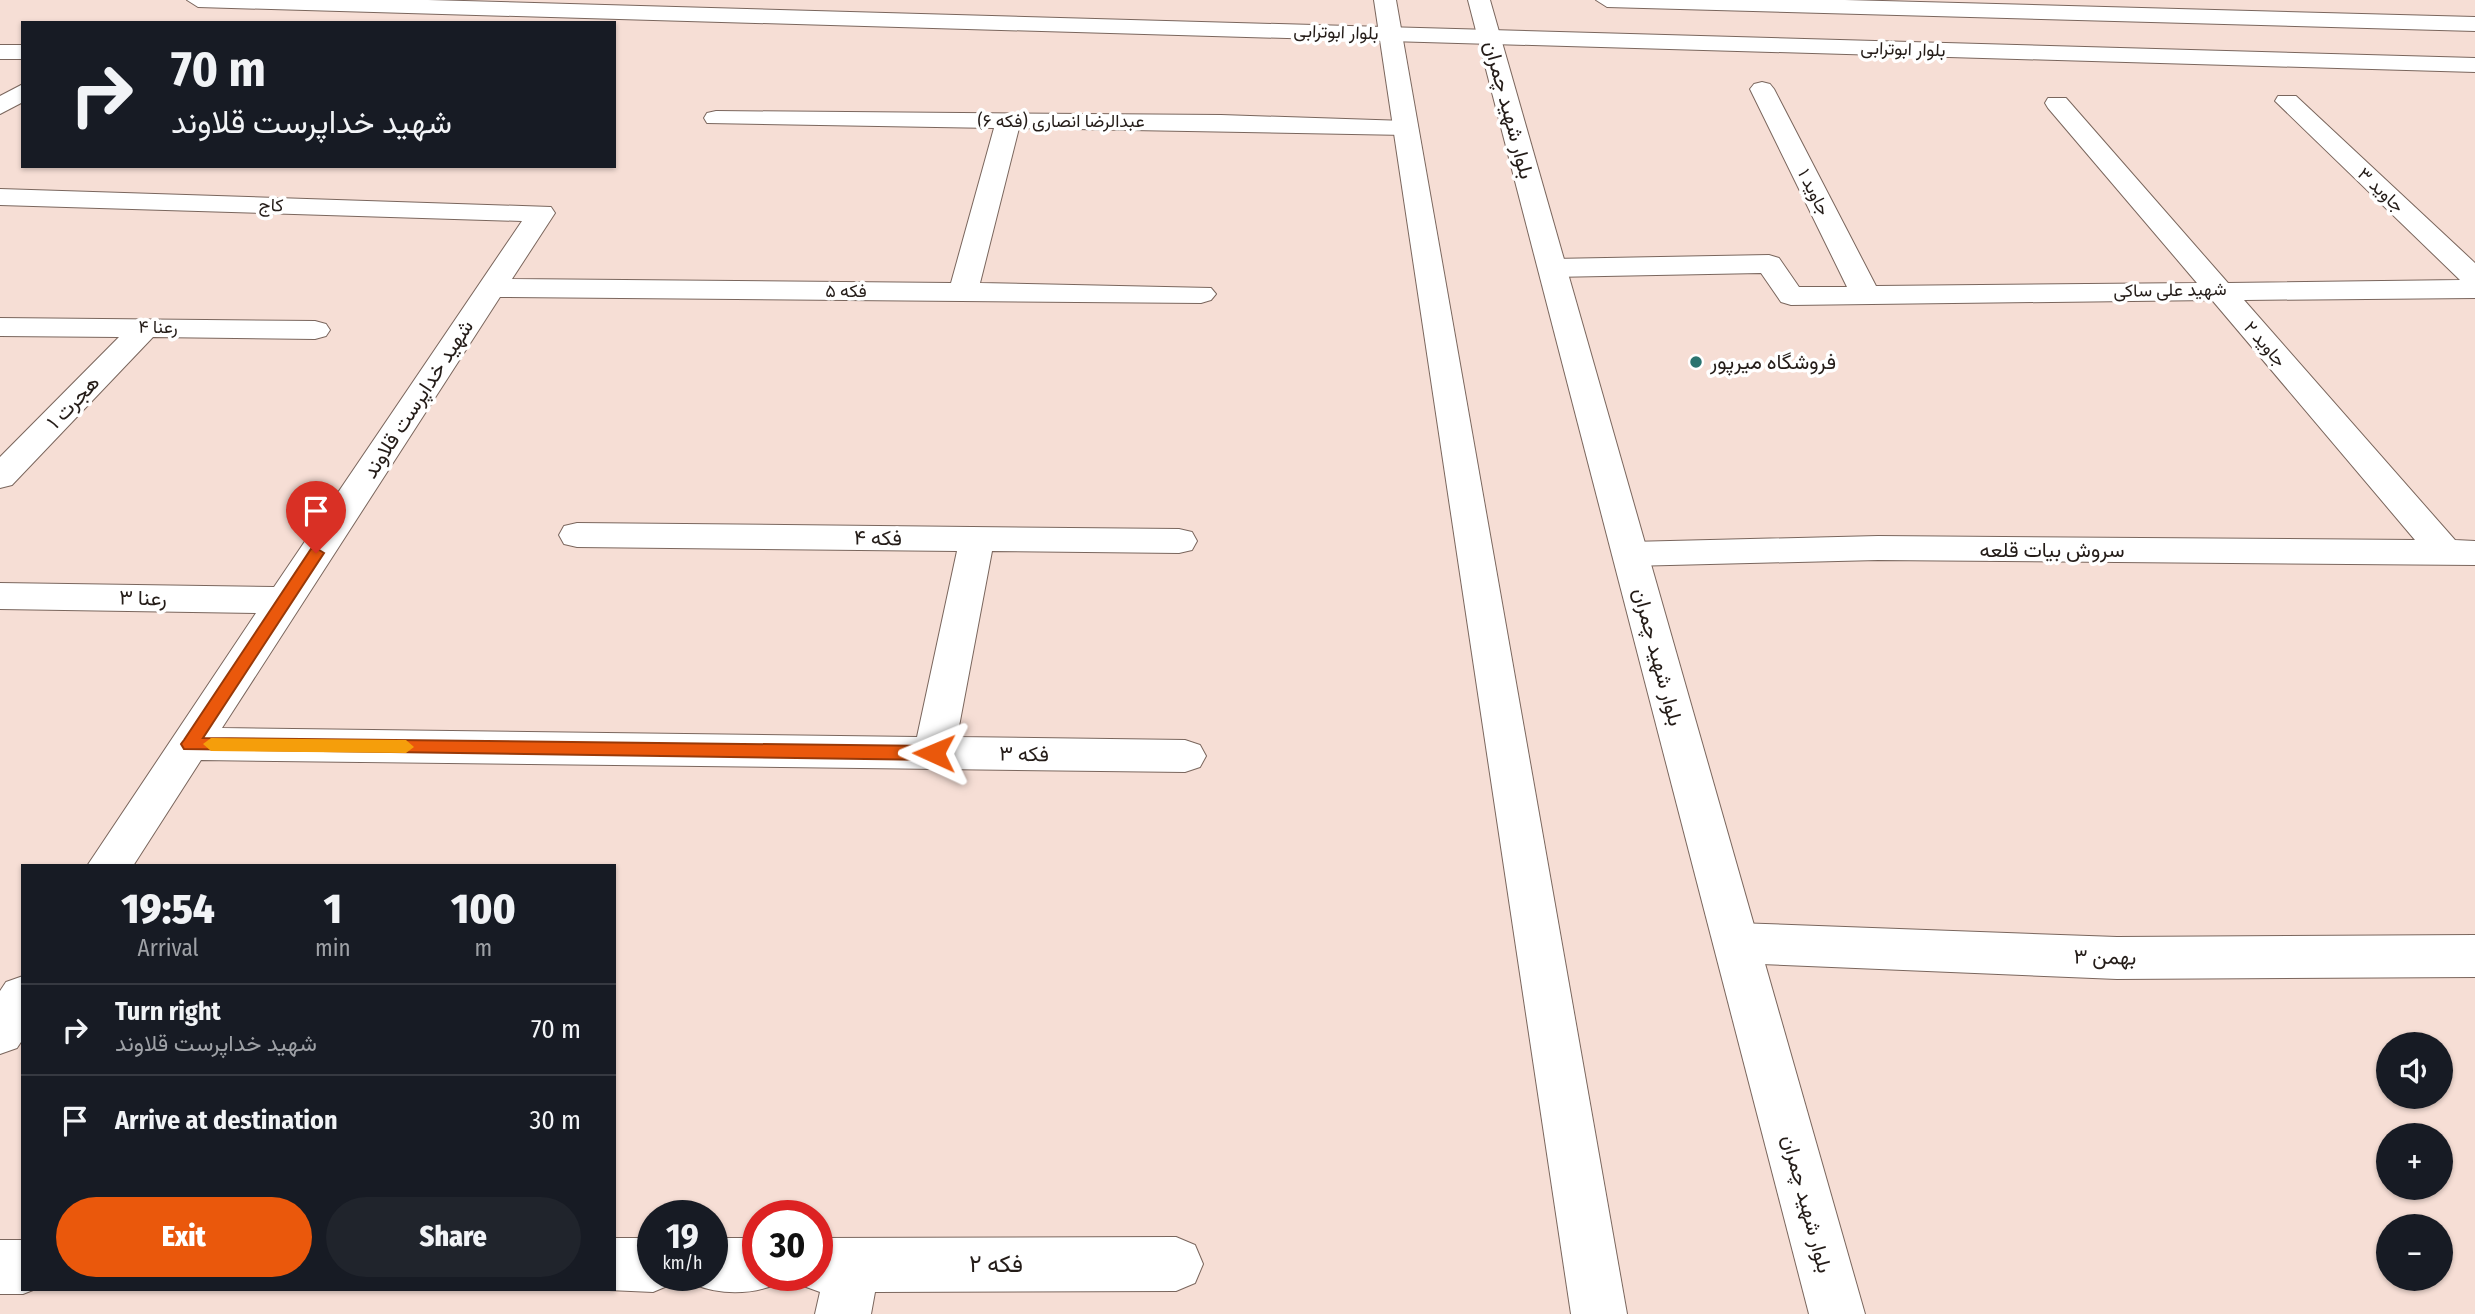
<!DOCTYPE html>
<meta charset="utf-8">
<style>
:root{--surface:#171b24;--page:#20242c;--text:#f1f3f6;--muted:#9ea1a6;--line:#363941;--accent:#ea580c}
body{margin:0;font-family:"Fira Sans Condensed",Vazirmatn,sans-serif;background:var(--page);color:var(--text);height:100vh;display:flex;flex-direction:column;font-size:26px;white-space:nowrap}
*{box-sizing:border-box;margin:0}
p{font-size:23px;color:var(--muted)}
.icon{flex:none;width:38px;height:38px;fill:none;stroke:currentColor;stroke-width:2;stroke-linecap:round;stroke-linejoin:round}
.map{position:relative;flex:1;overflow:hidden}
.panel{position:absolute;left:21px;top:864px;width:595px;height:427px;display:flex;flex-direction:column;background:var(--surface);border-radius:0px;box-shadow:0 2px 5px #0004}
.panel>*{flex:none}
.hud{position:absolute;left:21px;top:21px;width:595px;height:147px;border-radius:0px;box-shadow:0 2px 5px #0004;background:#171b24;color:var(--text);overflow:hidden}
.buttons{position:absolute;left:2376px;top:1032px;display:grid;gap:14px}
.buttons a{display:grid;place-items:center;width:77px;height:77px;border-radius:50%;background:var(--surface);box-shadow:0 2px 5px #0004;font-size:35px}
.speed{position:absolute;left:637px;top:1200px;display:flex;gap:14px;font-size:35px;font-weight:700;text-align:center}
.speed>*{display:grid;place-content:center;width:91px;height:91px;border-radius:50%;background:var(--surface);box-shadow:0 2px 5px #0004;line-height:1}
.speed small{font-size:18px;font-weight:400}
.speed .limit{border:10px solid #d22;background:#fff;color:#111}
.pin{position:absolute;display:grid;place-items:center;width:60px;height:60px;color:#fff;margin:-72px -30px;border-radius:50% 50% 50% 0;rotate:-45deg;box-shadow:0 0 7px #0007}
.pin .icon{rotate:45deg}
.me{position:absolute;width:77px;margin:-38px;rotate:271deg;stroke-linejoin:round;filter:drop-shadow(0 0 5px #0008)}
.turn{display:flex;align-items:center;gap:24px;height:147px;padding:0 35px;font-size:32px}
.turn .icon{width:91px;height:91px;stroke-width:2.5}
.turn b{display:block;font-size:49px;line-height:60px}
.eta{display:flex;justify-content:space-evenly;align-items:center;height:119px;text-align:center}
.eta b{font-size:42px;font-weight:800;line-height:49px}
.cta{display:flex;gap:14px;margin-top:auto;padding:14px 35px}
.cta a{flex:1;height:80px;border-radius:42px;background:var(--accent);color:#fff;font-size:28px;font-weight:800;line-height:80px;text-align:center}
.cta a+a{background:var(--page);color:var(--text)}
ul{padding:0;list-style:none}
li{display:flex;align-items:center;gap:21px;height:91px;padding:0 35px;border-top:2px solid var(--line)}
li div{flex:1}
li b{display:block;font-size:26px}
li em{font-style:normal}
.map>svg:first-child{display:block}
</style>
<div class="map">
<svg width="2475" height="1314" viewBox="0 0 2475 1314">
<rect width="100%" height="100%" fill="#f6ded5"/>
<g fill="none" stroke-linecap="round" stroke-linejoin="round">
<g stroke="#7a665d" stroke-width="2">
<g id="minor">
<path d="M187,0H428L2475,58V72L198,7Z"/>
<path d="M1596,0H1845L2475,17V31L1607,7Z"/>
<rect x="0" y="45" width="23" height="14"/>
<path d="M1762,82L1770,84L1774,89L1876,286L2197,283L2048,108L2045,103L2048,98H2066L2228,283L2460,280L2275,101L2278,96H2296L2475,263V298L2244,300L2455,540L2475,541V565L1878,560L1630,566L1617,563L1612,554L1617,545L1630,542L1878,536L2415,540L2212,300L1791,305L1781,302L1761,273L1552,277L1542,274L1538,268L1542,262L1552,259L1769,255L1779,258L1799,287H1847L1750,89L1754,84Z"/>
<path d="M23,84V102L0,114V96Z"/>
<path d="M716,111L1221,115L1406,121L1415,123L1418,128L1415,133L1406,135L1019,128L980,283L1211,288L1216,294L1211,300L1201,303L500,297L222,728L917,737L957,551L577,547L564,544L559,535L564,526L577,523L1179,529L1192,532L1197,541L1192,550L1179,553L992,551L957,737L1185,740L1200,745L1206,756L1200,767L1185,772L201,760L133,866H87L256,613L0,609V583L274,587L522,221L0,205V189L551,207L555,213L512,279L951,283L994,128L707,123L704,118L707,113Z"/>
<path d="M0,318L315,321L326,324L330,330L326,336L315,339L153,337L12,485L0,488V457L119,337L0,336Z"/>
<path d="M1736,923L2117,937L2475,935V977L2117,979L1736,963L1720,957L1713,943L1720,929Z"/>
<path d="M23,976V1039L17,1048L0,1054V991L6,982Z"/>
<path d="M1176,1237L1195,1245L1203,1264L1195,1283L1176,1291L875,1292L871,1314H815L820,1292L798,1284L794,1276H817V1238Z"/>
<path d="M614,1238H653V1276H676L672,1284L653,1292L609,1290H614Z"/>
<path d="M712,1238H758V1276H781L777,1284C750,1295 720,1295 693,1284L689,1276H712Z"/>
<path d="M0,1240H23V1290H33L23,1294H0Z"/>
</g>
</g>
<g stroke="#7a665d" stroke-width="2">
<g id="major">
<path d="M1374,0H1396L1627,1314H1571Z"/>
<path d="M1468,0H1490L1865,1314H1809Z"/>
</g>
</g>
<use href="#minor" fill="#fff" fill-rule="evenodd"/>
<use href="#major" fill="#fff" fill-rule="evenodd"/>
</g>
<path fill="#ea580c" stroke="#983908" stroke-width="2" d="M316,548L324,553L203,738L934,746L942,753L934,760L184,749L181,744L184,740L311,549Z"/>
<path fill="#f59e0b" d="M211,738L406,740L414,747L406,753L211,751L203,744Z"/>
<circle fill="#2a736f" stroke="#fff" stroke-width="2.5" cx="1696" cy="362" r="7"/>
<g text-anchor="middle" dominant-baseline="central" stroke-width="7" stroke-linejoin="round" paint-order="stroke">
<g font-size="18" fill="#241c18" stroke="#fff">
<text transform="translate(1336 32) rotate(2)">بلوار ابوترابی</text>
<text transform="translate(1903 49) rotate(2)">بلوار ابوترابی</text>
<text x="1061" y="121">عبدالرضا انصاری (فکه ۶)</text>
<text transform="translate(2381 190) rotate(43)">جاوید ۳</text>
<text transform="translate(1814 192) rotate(63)">جاوید ۱</text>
<text transform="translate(271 205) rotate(2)">کاج</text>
<text transform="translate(2170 290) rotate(-1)">شهید علی ساکی</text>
<text x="846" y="291">فکه ۵</text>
<text transform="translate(158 327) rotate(1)">رعنا ۴</text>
<text transform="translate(2265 344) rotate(49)">جاوید ۲</text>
</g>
<g font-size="21" fill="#241c18" stroke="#fff">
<text transform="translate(1509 110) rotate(75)">بلوار شهید چمران</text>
<text transform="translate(418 399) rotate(-57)">شهید خداپرست قلاوند</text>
<text transform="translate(73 402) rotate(-46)">هجرت ۱</text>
<text transform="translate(878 538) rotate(1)">فکه ۴</text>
<text x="2052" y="550">سروش بیات قلعه</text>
<text transform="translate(143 598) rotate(1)">رعنا ۳</text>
<text transform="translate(1658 657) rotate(75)">بلوار شهید چمران</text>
<text transform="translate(1024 754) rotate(1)">فکه ۳</text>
<text transform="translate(2105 957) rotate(1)">بهمن ۳</text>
<text transform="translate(1807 1204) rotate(75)">بلوار شهید چمران</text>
</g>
<g font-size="21" fill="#241c18" stroke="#fff" text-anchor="start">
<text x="1710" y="362">فروشگاه میرپور</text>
</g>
<g font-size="24" fill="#241c18" stroke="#fff">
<text x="996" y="1264">فکه ۲</text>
</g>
</g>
</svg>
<div class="buttons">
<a><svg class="icon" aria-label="sound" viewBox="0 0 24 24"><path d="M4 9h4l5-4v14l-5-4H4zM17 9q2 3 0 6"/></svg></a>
<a>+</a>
<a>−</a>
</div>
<div class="speed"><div>19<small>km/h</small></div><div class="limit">30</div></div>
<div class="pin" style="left:316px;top:553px;background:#d93025"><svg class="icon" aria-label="arrive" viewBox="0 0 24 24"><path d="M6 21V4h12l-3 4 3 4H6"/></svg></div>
<svg class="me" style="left:934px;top:753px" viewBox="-20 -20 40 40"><path d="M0-17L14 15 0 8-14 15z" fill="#ea580c" stroke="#fff" stroke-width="4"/></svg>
<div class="hud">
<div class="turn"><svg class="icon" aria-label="right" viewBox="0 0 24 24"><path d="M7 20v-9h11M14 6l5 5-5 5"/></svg><div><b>70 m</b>شهید خداپرست قلاوند</div></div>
</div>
<section class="panel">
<div class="eta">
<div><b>19:54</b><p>Arrival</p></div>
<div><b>1</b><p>min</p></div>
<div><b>100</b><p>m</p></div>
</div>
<ul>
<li><svg class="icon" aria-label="right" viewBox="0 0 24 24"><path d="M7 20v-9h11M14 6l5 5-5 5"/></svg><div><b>Turn right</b><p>شهید خداپرست قلاوند</p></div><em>70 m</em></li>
<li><svg class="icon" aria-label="arrive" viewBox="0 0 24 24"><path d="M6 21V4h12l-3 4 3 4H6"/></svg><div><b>Arrive at destination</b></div><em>30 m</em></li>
</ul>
<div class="cta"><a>Exit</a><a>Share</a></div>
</section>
</div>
